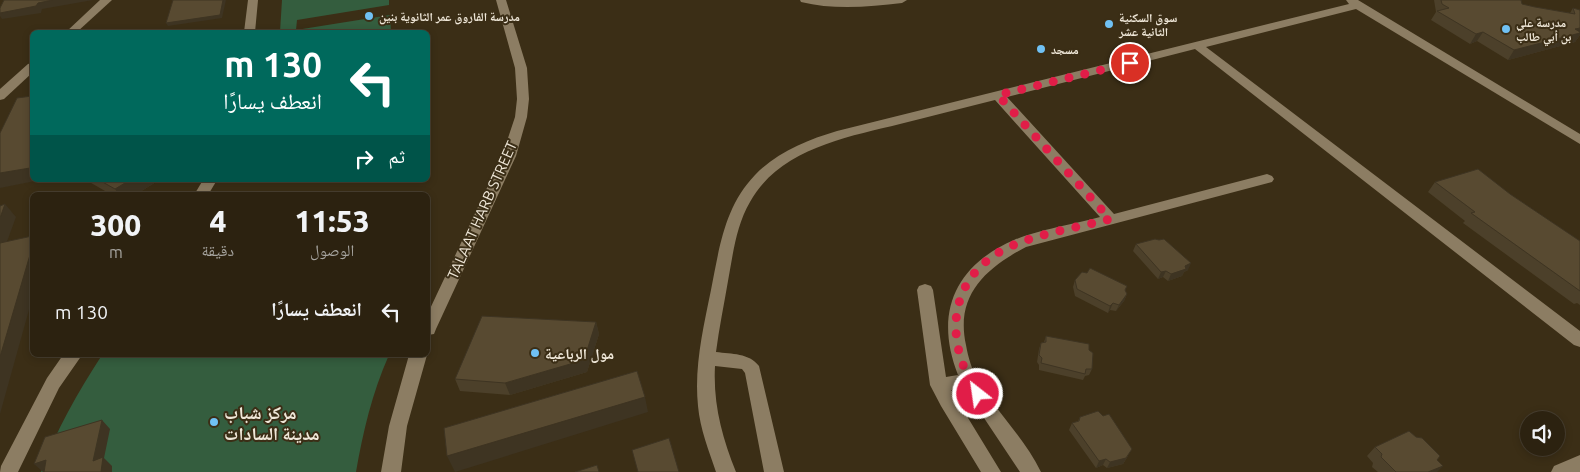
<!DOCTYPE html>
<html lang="ar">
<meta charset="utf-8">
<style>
:root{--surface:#2c2210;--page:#342a19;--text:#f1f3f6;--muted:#a6a49f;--line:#483f30}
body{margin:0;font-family:Ubuntu,"Noto Naskh Arabic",sans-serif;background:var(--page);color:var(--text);direction:rtl;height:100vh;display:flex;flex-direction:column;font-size:19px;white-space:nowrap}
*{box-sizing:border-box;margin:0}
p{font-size:16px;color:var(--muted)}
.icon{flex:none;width:28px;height:28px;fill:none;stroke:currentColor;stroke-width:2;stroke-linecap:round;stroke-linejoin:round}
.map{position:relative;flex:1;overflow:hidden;direction:ltr}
.drawer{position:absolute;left:30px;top:192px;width:400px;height:165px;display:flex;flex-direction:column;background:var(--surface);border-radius:8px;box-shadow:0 2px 8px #0003,0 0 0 1px var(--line);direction:rtl}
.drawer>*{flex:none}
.top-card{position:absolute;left:30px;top:30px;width:400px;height:152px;border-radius:8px;box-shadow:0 2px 8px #0003,0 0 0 1px var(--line);direction:rtl;background:#00695c;color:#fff;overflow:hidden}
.buttons{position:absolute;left:1520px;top:411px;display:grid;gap:10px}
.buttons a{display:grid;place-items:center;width:45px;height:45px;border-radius:50%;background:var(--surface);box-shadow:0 2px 8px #0003,0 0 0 1px var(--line);font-size:25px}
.pin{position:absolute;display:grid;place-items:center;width:42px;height:42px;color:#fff;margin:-21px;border:2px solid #fff;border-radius:50%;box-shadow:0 1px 5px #0007}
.me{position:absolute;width:55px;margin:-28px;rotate:330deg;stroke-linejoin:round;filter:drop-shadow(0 0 4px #0008)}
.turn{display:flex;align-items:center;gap:18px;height:105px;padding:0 25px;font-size:22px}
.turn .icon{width:65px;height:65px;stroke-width:2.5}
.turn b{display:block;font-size:35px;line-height:42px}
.then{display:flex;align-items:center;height:48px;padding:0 25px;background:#0003;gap:10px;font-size:19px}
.eta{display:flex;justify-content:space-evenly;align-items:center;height:85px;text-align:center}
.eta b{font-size:30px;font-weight:800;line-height:35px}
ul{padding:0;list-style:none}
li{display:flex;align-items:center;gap:15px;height:70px;padding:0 25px}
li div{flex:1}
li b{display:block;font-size:19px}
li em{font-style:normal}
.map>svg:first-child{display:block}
</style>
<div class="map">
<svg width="1580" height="472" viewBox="0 0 1580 472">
<rect width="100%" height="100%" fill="#3b2e16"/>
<g fill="#345d3e">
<path d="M282,0H389V5L297,20L296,30L390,15L391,32H280Z"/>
<path d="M102,355H389C372,393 363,432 356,472H41C56,430 78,392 102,355Z"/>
</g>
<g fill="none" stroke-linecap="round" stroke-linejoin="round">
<g fill="#8c7d63" fill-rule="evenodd">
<path d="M248,0H258L255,32H244Z"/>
<path d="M800,0H907L902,3C869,7 833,10 801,2Z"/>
<path d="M1346,0H1358L1580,134V144L1356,9L1206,47L1580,331V347L1574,345L1195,49L1007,97L1114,214L1267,174L1272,176L1274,179L1272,182L1026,247C986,268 955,295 966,345C968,357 972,370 978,381C997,412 1025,439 1041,472H1020L964,388L951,390L1001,472H981L941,406L930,385L917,290L919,286L925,284L931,286L933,290L946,377L958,375C934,314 954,266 1014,240C1037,230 1075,224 1100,217L995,100C963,108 932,116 900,124C847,137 779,149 750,202C736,226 733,254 728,281C724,305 719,328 716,352C732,354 749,353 759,366L784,472H764L745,373L742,369L715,366C713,404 722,437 736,472H716C709,451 700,429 698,406C694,367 703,329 711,290C719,250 724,207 755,175C777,152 807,140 837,131L1349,4Z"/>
<path d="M203,180H217L208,195H194Z"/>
<path d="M63,355H82L59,388L18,472H0L1,466L47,378Z"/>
<path d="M1580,455V472H1551L1554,466Z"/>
</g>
<g fill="#8c7d63" fill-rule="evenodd">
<path d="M100,0H112L77,32H66Z"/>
<path d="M496,0H506L527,68L529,99L527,117L516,156L436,329L434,334L428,335V313L502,156L515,117L517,99L515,68Z"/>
<path d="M32,63V73L4,99L0,100V89L28,64Z"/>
<path d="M409,355H427L407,426L401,472H381L389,426Z"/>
</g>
</g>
<g fill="#4c402a">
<path d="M1434,0H1521L1522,4L1535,7L1570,13L1573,8L1580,10V35L1575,42L1508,60L1477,41L1470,44L1431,20L1436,12Z"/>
<path d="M86,180H159L135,195H112Z"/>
<path d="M1435,182L1510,194L1580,241V305L1577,303L1574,304L1463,223L1465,221L1428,192Z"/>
<path d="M1136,244L1188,270L1184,272L1182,276L1168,281L1163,277L1158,279L1133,251Z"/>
<path d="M1075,280L1127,286L1125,291L1127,294L1124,301L1116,311L1110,310L1108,313L1075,296L1073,287Z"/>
<path d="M596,322L599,334L587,372L510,395L460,391L455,379Z"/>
<path d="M1046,336L1089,350L1092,369L1089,375L1085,376L1083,380L1039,370V365L1037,362L1039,349L1041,343L1044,342Z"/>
<path d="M1080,417L1128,456L1123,464L1107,468L1103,465L1096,468L1069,430L1072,423L1078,421Z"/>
<path d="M1375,447L1437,460V472H1378L1372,467L1373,463L1367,456Z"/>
</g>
<g fill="#3e3422">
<path d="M53,0H93L42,9L41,13L2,19L0,16V13L38,3Z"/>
<path d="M223,0H226L222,18L168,26L166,23Z"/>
<path d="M1580,28V35L1575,42L1508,60L1514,50Z"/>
<path d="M1483,32L1477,41L1470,44L1476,34Z"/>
<path d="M32,161V180H40L0,188V173Z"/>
<path d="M130,180H159L135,195H119L115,189Z"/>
<path d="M5,204L16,217L1,258L0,257V218Z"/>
<path d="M32,248V299L0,414V357Z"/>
<path d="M1191,263L1188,270L1184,272L1182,276L1168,281L1171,274Z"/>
<path d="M1166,271L1163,277L1158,279L1161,272Z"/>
<path d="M1127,294L1124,301L1116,311L1119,305Z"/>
<path d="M1113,303L1110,310L1108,313L1110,306Z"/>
<path d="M596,322L599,334L587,372L510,395L505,383Z"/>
<path d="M645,397L648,412L455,472L447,456Z"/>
<path d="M102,420L110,429L104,458L112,466V472H101L93,461Z"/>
<path d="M1132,449L1123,464L1107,468L1110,462Z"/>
<path d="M1106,459L1103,465L1096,468L1099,461Z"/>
<path d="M46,460V472H43L34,464Z"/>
<path d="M1443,466L1437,472H1428Z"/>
</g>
<g fill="#584a31" stroke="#3e3422">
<path d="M4,0H53L38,3L36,6L0,13V8Z"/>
<path d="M173,0H223L220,15L166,23Z"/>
<path d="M1441,0H1521L1522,4L1535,7L1575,14L1573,8L1580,10V28L1575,29L1580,32V33L1514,50L1483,32L1476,34L1437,11L1449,8L1442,4Z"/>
<path d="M32,96V161L30,168L0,173V133L17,98Z"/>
<path d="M1478,169L1510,194L1580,241V291L1471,213L1475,212L1435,182Z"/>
<path d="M99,180H130L115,189Z"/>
<path d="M5,204L0,218V206Z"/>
<path d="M32,236V248L0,357V243Z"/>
<path d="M1155,239L1159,240L1164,239L1191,263L1185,266L1186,269L1171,274L1166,271L1161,272L1136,244Z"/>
<path d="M1090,268L1127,286L1125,290L1127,294L1119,305L1113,303L1110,306L1077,289L1075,280L1082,272L1087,273Z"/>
<path d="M482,316L596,322L584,360L505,383L455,379Z"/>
<path d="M1046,336L1089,344V350L1093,353L1092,369H1086L1085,374L1041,363L1042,358L1039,355L1041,343L1046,342Z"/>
<path d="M637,371L645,397L447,456L444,428Z"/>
<path d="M1098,411L1103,416L1109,414L1132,449L1126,458L1110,462L1106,459L1099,461L1072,423L1079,421L1080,417Z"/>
<path d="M102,420L93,461L103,457L101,472H44L46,460L34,464L45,437Z"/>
<path d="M1409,431L1416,437L1422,438L1440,456L1437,460L1443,466L1428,472H1396L1381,457L1382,454L1375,447Z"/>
<path d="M669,438L679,472H638L632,450Z"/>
<path d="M597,465L599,472H575Z"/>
</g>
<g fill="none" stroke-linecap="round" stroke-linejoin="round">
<path stroke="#e11d48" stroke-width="9" stroke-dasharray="0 16.2" d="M978,394C944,343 946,278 1007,248C1039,233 1076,228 1110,219L998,95L1130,63"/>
</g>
<g fill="#70c1f4" stroke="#3b2e16" stroke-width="2">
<circle cx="369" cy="16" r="5"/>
<circle cx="1109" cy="24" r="5"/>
<circle cx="1506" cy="29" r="5"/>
<circle cx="1041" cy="49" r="5"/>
<circle cx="535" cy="353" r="5"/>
<circle cx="214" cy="422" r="5"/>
</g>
<g text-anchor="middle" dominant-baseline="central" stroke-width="4" stroke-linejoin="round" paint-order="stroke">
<g font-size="12" font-weight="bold" fill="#efe7d8" stroke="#3b2e16" text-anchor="start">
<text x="379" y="16">مدرسة الفاروق عمر الثانوية بنين</text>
<text x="1119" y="17">سوق السكنية<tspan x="1119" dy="14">الثانية عشر</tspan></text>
<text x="1516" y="22">مدرسة علي<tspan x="1516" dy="14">بن أبي طالب</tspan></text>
<text x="1051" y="49">مسجد</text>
</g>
<g font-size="15" fill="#efe7d8" stroke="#3b2e16">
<text transform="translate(482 210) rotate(-66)">TALAAT HARB STREET</text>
</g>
<g font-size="15" font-weight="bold" fill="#efe7d8" stroke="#3b2e16" text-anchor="start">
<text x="545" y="353">مول الرباعية</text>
</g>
<g font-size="18" font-weight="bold" fill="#efe7d8" stroke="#3b2e16" text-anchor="start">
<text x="224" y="412">مركز شباب<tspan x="224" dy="21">مدينة السادات</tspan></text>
</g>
</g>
</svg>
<div class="buttons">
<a><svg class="icon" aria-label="sound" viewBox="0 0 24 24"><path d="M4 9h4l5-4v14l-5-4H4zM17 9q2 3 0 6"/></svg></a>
</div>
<div class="pin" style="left:1130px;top:63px;background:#d93025"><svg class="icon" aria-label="arrive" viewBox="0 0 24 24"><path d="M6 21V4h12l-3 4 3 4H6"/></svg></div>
<svg class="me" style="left:978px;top:394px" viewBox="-20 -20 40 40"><circle r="17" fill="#e11d48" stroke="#fff" stroke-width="3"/><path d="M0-11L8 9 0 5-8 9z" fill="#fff"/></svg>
<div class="top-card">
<div class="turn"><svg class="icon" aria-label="left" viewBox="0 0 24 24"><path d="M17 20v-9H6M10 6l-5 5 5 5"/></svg><div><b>130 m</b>انعطف يسارًا</div></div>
<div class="then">ثم<svg class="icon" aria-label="right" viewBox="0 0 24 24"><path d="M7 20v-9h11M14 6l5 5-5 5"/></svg></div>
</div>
<section class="drawer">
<div class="eta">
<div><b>11:53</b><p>الوصول</p></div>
<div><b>4</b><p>دقيقة</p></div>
<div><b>300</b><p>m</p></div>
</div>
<ul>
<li><svg class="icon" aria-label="left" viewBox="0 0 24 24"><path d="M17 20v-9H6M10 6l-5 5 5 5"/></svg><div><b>انعطف يسارًا</b></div><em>130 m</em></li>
</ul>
</section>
</div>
